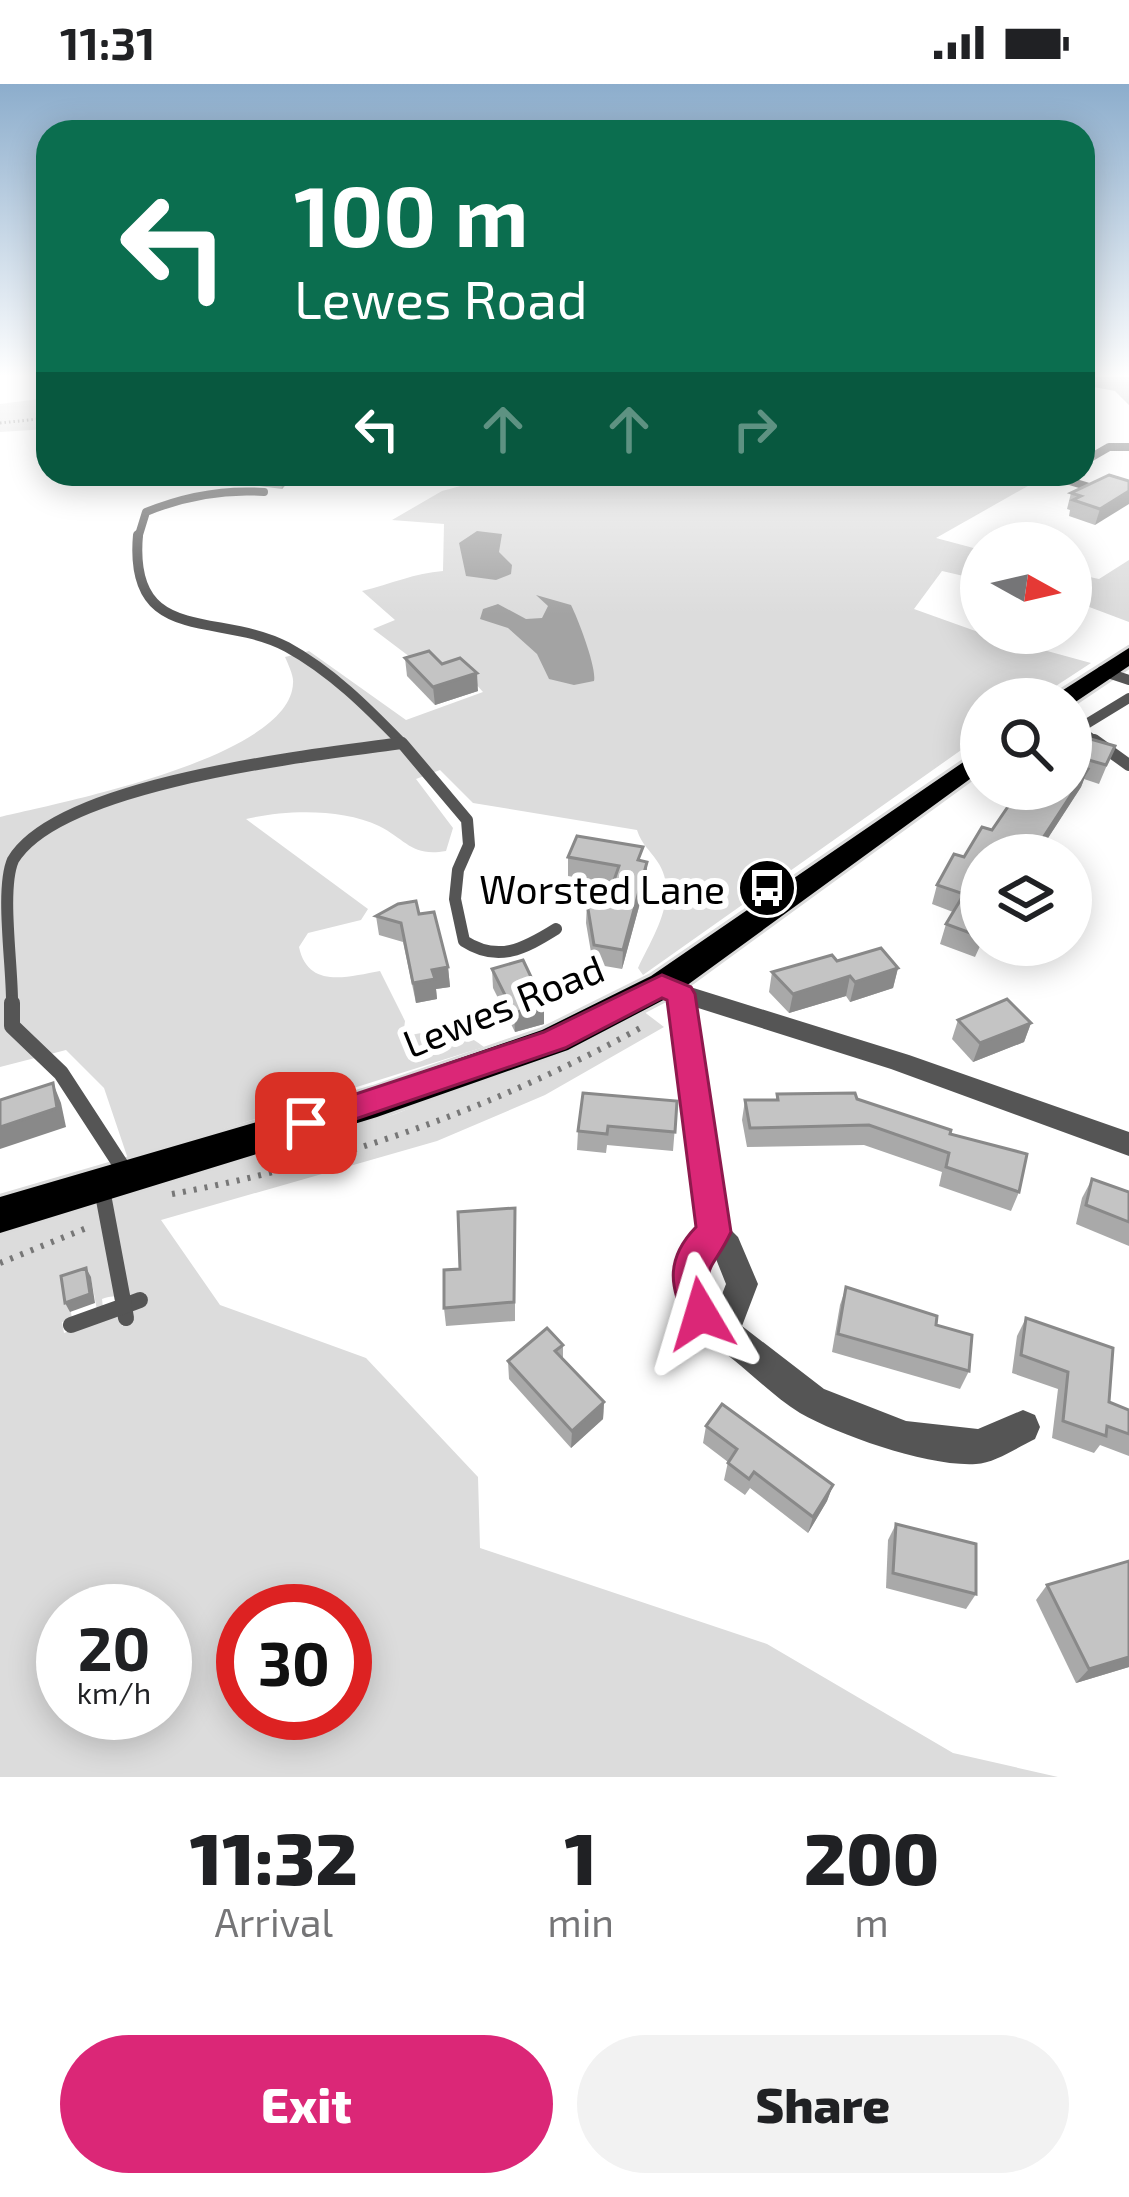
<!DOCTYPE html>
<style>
:root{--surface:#fff;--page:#f2f2f2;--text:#202124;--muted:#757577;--accent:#db2777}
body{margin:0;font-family:"Exo 2",sans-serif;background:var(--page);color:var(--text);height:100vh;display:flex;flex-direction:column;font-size:45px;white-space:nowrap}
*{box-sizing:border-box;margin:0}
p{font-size:39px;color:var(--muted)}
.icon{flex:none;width:66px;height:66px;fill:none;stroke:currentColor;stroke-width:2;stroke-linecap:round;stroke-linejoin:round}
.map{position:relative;height:1693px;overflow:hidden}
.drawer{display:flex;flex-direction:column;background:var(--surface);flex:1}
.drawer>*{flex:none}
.top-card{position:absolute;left:36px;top:36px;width:1059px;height:366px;border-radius:36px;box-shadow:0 6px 30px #0003;background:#0b6e4f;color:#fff;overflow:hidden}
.needle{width:78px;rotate:98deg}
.controls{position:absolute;left:960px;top:438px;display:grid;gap:24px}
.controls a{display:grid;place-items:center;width:132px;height:132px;border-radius:50%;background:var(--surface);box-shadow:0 6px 30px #0003;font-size:60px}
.speed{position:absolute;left:36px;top:1500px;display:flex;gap:24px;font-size:60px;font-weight:700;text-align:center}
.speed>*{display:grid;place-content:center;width:156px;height:156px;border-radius:50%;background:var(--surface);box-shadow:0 6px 30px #0003;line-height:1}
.speed small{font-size:30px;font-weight:400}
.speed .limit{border:18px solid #d22;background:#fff;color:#111}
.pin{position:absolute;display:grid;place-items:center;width:102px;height:102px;color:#fff;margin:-51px;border-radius:24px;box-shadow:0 6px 18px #0006}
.me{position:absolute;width:132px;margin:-66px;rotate:353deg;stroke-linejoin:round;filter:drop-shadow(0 0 9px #0008)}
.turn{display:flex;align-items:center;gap:42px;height:252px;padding:0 60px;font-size:54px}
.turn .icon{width:156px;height:156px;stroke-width:2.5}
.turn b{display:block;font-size:84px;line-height:102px}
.lanes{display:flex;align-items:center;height:114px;padding:0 60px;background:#0003;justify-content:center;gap:60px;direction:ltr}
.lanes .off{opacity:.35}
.eta{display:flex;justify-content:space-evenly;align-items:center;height:204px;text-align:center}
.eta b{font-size:72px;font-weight:800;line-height:84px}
.primary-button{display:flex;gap:24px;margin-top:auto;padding:24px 60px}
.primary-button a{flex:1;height:138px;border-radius:72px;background:var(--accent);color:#fff;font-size:48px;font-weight:800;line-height:138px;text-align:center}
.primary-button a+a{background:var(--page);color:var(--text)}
.status{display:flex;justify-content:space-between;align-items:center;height:84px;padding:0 60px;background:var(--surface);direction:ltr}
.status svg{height:33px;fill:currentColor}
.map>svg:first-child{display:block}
</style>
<div class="status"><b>11:31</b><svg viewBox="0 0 49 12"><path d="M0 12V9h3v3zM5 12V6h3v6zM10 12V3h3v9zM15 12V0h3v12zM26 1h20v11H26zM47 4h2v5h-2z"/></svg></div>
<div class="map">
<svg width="1129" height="1693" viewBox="0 0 1129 1693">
<rect width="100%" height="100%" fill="#fff"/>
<g fill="#dcdcdc" fill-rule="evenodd">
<path d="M48,314V345L0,348V320Z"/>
<path d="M459,390H1049L936,454L981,466V496L942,487L914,525L981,549L1091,579L1036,615H981V652L643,891L638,884C653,852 681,811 657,777C649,765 642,761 637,746L473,719L440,686L416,695L453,744L446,767C411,773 407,756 379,742C341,724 285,726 246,735L368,825L361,836L308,849L299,863C308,905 347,893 380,887L405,937L403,953C436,945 458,942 484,963L128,1075L104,1004L66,966L0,983V733C58,719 291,674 293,599C294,592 288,580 285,573L309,567L406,636L483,608L466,589L410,573L373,545L395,536L362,507C391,500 415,489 443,487L444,440L392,436L442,407L472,399Z"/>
<path d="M1129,476V538L1084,521L1071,525V489L1099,495Z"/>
<path d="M643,927L664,943L545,1011L437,1057L161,1136L220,1221L366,1274L478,1393L480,1464L767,1560L953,1669L1058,1693H0V1150L395,1030L561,967ZM91,1194L97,1226L103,1224L102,1215C117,1209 129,1215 145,1209L147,1219L131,1225L133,1237L122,1242L119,1229L64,1249L62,1238L72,1235L67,1201ZM63,1527H165V1629H63ZM243,1527H345V1629H243Z"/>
</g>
<g fill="#a3a3a3">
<path d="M477,447L502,450L499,468L512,481L511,490L496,496L466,492L459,459Z"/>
<path d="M536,511L571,521C578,535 597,584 594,597L574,601L549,595L537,570L508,544L480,535L483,525L498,520L526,535L542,534L548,522Z"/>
</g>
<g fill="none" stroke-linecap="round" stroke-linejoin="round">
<g stroke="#dbdbdb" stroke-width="6">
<g id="trunk">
<path d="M1129,564V582L1071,621V615H1049Z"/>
<path d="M981,666V687L675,910L568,966L377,1033L0,1149V1113L373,1004L542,946L651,892Z"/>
</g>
</g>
<path stroke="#777" stroke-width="3" stroke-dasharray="1.5 3" stroke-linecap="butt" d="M0,339L48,334"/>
<g stroke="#777" stroke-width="6" stroke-dasharray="3 8" stroke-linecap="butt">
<path d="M172,1110C340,1079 494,1024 644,942"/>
<path d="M0,1179L89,1143"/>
</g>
<g stroke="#555" stroke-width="8">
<path d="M1083,378L1109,363H1129"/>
<path d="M1061,390L1056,393L1096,405"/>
<path d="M138,454L146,428C185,412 222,405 264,408"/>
</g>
<g stroke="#555" stroke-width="10">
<path d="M138,451C128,563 220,527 287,563C331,587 367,623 402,659"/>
<path d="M1102,587L1129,596"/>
<path d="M1098,659L1082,648L1083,642L1129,614"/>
</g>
<g stroke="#555" stroke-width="12">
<path d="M1094,656L1129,681"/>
<path d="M12,922C13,885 0,806 13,776C60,698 315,671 402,659L467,736L469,761L458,786L455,815L464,857C498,879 524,865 556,845"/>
</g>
<g stroke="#555" stroke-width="16">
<path d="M12,919V942L61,989L128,1092"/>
<path d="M126,1234L124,1222L140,1216"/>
<path d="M71,1241L124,1222L101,1100"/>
</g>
<path fill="#555" fill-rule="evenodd" d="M671,897L909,971L1129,1048V1072L891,985L695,923L728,1143L738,1153L758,1200L742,1242L824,1305L906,1337L978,1345L1023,1326L1035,1331L1040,1343L1035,1355C1018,1363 995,1379 976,1380C929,1383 841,1352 800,1329C777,1315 756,1294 735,1277C688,1239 643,1201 698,1144L668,914L658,906L662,900ZM714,1170L726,1200L717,1223C702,1207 700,1187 714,1170Z"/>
<use href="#trunk" fill="#000" fill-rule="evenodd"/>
</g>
<g fill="#a9a9a9">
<path d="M1083,293H1129V321L1115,307L1083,301Z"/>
<path d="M236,390H295L282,405L238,399Z"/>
<path d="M1129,397L1095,441L1069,432L1070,426L1067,425L1071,409Z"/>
<path d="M405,574L442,580L478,607L435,621L407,592Z"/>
<path d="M1115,662L1099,700L1084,695L1081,703L1037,771H981V860L975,873L940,860L946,840L953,828L932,820L937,801L992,746L1075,681L1078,673Z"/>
<path d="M568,773L647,778L646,797L622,885L593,880L586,839L587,819L605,822L613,800L568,792Z"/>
<path d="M419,830L448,883L450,903L436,905L437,915L416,919L403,858L379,851L376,832Z"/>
<path d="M898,884L893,904L850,918L846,912L789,929L769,908L772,888Z"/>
<path d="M492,885L544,940L515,948L493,904Z"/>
<path d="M958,936L1031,939L1024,958L973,978L952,955Z"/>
<path d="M777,1010L857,1015L950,1050L1019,1108L1011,1127L939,1102L942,1088L864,1061L747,1063L742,1036L745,1016H776Z"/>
<path d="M677,1017L673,1067L607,1061L606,1069L577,1066L578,1047Z"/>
<path d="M1092,1095L1129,1108V1162L1076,1140L1082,1114Z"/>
<path d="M515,1124V1237L446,1242L444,1224L460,1185Z"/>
<path d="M846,1203L936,1241L969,1287L960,1305L832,1268L840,1221Z"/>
<path d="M1026,1234L1109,1318L1129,1326V1372L1100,1361L1094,1369L1052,1354L1058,1305L1012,1289L1017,1252Z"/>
<path d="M563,1261V1275L604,1318L603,1335L571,1364L509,1295L508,1277Z"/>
<path d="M706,1342L833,1401L827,1417L808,1449L750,1404L745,1411L724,1396L728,1378L703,1359Z"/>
<path d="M896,1440L976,1510L966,1525L886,1504L888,1456Z"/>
<path d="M1047,1501L1129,1583L1076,1599L1036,1516Z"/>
</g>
<g fill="#898989">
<path d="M280,390H295L282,405Z"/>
<path d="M1129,407V420L1095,441L1100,425Z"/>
<path d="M477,589L478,607L435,621L433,603Z"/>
<path d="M1088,685L1081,703L1037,771H1033Z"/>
<path d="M647,778L646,797L622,885L623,866Z"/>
<path d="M448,883L450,903L436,905L437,915L416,919L413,899L432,886Z"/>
<path d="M898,884L893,904L850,918L855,898Z"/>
<path d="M850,892L846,912L789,929L793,910Z"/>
<path d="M544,920V940L515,948L514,929Z"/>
<path d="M1031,939L1024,958L973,978L980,959Z"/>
<path d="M53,999L61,1019L66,1043L0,1065V1043Z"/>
<path d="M86,1184L91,1193L95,1219L70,1228L65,1219Z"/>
<path d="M604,1318L603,1335L571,1364L572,1347Z"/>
<path d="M833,1401L827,1417L808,1449L813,1433Z"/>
<path d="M1129,1573V1583L1076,1599L1089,1585Z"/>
</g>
<g fill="#c4c4c4" stroke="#898989" stroke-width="3">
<path d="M1109,391L1129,397V407L1100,425L1073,416L1081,412L1071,409Z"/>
<path d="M429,567L442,580L460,574L477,589L433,603L405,574Z"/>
<path d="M1087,654L1115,662L1106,681L1078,673Z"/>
<path d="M1071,679L1088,685L1035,766L1029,764L1025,771H981V818L979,822H981V853L946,840L964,810L937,801L954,770L964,773L982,743L992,746L1020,705H1071Z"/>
<path d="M577,752L643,763L638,776L647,778L623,866L594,861L587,819L605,822L619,782L568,773Z"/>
<path d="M416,817L419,830L434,828L448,883L432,886L435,895L413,899L401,839L376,832L398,820Z"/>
<path d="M881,864L898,884L855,898L850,892L793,910L772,888L832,871L837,877Z"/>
<path d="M523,876L544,920L514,929L492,885Z"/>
<path d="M1007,915L1031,939L980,959L958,936Z"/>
<path d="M53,999L57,1024L0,1043V1016Z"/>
<path d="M583,1009L677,1017L675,1048L608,1042L607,1050L578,1047Z"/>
<path d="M855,1009L857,1015L951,1046L950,1050L1027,1070L1019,1108L946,1083L949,1069L869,1041L750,1044L745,1016H778L777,1010Z"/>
<path d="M1092,1095L1129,1108V1138L1086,1121Z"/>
<path d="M515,1124L514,1218L444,1224V1186L460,1185L458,1128Z"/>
<path d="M86,1184L90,1210L65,1219L61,1192Z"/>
<path d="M846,1203L937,1232L936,1241L972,1251L969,1287L838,1250Z"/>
<path d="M1026,1234L1113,1264L1109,1318L1129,1326V1350L1107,1342L1106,1352L1063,1337L1068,1288L1021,1271Z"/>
<path d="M547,1244L563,1261L555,1267L604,1318L572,1347L508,1277Z"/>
<path d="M722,1320L833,1401L813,1433L754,1388L749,1395L728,1379L737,1365L706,1342Z"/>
<path d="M896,1440L976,1460V1510L893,1489Z"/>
<path d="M1129,1477V1573L1089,1585L1047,1501Z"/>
</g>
<linearGradient id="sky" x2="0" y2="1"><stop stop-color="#8cadcc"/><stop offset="0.55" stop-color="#fff"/><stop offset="1" stop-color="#fff" stop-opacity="0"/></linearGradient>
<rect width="1129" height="530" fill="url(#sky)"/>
<path fill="#db2777" stroke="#8e194d" stroke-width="3" d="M662,891L691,903L695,910L731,1148C712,1189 697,1181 719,1230L714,1242L701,1247L688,1242C670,1204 664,1176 696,1143L667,916L662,914L565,964L317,1048L306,1052L295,1048L290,1039L295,1030L544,948Z"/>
<defs>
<g id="bus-disc" transform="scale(3)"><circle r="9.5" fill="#000" stroke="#fff"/><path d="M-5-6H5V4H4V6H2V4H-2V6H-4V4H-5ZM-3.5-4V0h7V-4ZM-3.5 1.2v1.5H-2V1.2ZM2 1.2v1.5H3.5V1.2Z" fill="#fff"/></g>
</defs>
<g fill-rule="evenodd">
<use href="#bus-disc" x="767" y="804"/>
</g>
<g text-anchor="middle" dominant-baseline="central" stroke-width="12" stroke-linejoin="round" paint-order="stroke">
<g font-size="39" fill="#000" stroke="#fff" text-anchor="end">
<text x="725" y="804">Worsted Lane</text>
</g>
<g font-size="39" fill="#000" stroke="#fff">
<text transform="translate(503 921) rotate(-22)">Lewes Road</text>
</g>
</g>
</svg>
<div class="controls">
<a><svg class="needle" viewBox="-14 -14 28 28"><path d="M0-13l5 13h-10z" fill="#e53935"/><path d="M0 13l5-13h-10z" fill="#757577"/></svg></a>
<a><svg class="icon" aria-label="search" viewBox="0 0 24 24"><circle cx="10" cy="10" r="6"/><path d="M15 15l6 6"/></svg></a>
<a><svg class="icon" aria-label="layers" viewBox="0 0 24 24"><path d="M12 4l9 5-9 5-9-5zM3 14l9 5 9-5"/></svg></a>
</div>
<div class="speed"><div>20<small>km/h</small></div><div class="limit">30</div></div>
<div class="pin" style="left:306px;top:1039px;background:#d93025"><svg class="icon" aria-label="arrive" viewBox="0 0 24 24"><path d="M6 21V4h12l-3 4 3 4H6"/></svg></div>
<svg class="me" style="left:701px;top:1230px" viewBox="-20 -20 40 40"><path d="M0-17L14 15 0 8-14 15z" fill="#db2777" stroke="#fff" stroke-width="4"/></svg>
<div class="top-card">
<div class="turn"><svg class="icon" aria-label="left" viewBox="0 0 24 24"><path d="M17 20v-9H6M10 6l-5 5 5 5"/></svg><div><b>100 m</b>Lewes Road</div></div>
<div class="lanes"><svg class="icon" aria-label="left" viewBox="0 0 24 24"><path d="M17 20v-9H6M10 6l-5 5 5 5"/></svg><svg class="icon off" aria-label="ahead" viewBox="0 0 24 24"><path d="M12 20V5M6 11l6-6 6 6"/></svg><svg class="icon off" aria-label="ahead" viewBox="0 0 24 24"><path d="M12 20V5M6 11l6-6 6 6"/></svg><svg class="icon off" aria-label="right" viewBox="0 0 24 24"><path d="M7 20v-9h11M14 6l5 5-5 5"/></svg></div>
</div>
</div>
<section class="drawer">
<div class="eta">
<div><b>11:32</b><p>Arrival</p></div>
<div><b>1</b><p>min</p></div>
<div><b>200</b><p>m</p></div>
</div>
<div class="primary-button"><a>Exit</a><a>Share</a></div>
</section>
